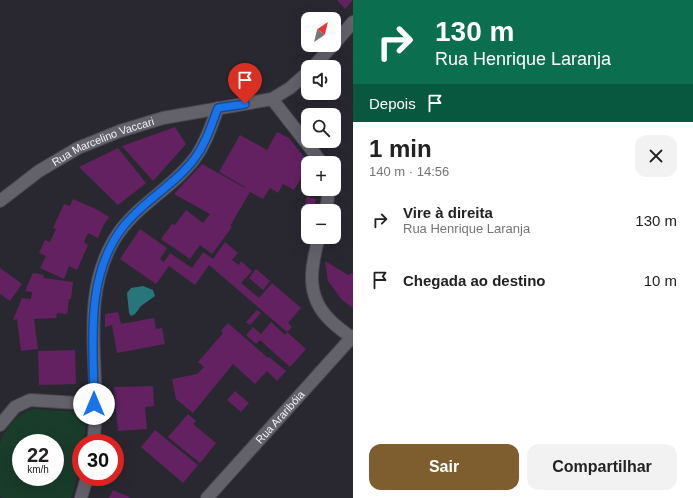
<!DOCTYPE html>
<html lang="pt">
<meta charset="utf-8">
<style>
:root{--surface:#fff;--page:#f2f2f2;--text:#222;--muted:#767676;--accent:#7e5e2f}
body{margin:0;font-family:Helvetica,sans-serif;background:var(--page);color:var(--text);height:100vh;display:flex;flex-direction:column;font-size:15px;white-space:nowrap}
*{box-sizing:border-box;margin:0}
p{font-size:13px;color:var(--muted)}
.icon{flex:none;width:22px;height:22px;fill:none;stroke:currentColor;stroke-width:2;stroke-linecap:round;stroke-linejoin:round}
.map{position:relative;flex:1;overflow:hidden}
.sheet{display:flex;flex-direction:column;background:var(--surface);width:340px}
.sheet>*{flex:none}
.guide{background:#0b6e4f;color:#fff;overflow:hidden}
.needle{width:26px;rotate:35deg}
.fabs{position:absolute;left:301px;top:12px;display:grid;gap:8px}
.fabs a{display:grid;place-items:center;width:40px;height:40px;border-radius:8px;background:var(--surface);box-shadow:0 4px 16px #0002;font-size:20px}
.speed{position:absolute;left:12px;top:434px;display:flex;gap:8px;font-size:20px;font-weight:700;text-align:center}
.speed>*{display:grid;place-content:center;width:52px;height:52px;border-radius:50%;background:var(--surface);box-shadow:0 4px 16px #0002;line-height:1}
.speed small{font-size:10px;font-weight:400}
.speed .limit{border:6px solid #d22;background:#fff;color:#111}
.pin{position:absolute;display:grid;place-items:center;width:34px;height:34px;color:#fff;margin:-41px -17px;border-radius:50% 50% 50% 0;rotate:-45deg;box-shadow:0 0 4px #0007}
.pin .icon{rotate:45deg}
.me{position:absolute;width:44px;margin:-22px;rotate:0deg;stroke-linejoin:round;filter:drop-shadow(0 0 3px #0008)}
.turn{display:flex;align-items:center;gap:14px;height:84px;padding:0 16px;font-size:18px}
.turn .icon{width:52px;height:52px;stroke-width:2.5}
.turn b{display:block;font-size:28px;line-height:34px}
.then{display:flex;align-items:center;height:38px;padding:0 16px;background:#0003;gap:8px;font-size:15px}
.round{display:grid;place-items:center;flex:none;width:42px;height:42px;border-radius:12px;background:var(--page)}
.head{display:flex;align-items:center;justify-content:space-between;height:68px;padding:0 16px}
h1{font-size:24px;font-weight:600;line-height:30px}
.cta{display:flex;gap:8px;margin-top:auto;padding:8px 16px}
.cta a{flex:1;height:46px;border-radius:12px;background:var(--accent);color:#fff;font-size:16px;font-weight:600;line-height:46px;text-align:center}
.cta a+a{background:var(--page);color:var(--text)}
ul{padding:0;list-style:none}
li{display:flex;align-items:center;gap:12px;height:60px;padding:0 16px}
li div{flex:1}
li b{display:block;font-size:15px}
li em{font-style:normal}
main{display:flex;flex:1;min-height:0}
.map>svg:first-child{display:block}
</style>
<main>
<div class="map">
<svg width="353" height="498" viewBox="0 0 353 498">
<rect width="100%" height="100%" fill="#292830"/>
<path fill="#1a3c2b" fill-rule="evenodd" d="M32,409L79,412L86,417L84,443H81V462L71,498H2L0,495C0,479 0,461 0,445C2,431 18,413 32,409ZM21,443H55V477H21Z"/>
<path fill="#26767c" d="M143,286L153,290L155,296L141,306L135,314L131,316L129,313L127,293L131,288Z"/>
<g fill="#632162">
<path d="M337,0H353L345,9Z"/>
<path d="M175,127L186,144L153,181L122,146Z"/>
<path d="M277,132L289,138L308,162V166L294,190L283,184L278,193L270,188L263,199L250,192L230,226L232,227L212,254L200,245L190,259L161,239L172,224L175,225L186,210L203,223L210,214L174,194L202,164L245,188V187L219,172L240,135L267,150Z"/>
<path d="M118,148L146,183L118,205L79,167Z"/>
<path d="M307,197L316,199L313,211H303Z"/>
<path d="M73,199L98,210L109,217L104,224L98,238L88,233L84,242L88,245L77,270L69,266L64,279L40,268L46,256L39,253L45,240L50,242L56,229L53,228L64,204L70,206Z"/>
<path d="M140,229L167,248L160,259L164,262L170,253L192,268L203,252L213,259L225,242L238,253L232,260L239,265L241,261L252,271L241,283L259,298L272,283L301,308L288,323L292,327L287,332L209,265L195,285L169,266L156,284L120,259Z"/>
<path d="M325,261L348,275L353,273V308L342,300L328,281Z"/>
<path d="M0,268L22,284L10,301L0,294Z"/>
<path d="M256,269L270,281L263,290L249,278Z"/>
<path d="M33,273L44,275L43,278L73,282L71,299H69L67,314L57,313L56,318L34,319L38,349L21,351L17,319L13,320L22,298L31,299L32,292L25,291Z"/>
<path d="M257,310L261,313L250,325L246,322Z"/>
<path d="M118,312L121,324L154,318L156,329L162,328L165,344L117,353L112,325L105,327V314Z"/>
<path d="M271,322L285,335L287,332L306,349L290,367L260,340L256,344L246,335L253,327L261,334Z"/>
<path d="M228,323L268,358L269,357L286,371L277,381L267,371L255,384L233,364L193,413L176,399L172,379L197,374L204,367L198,362L223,333L221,331Z"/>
<path d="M75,350L76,384L39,385L38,351Z"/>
<path d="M153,386L154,406L145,407L147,429L118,431L114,387Z"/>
<path d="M235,391L249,403L241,412L227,400Z"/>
<path d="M188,414L196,421L193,424L216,443L200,463L168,437Z"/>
<path d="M155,430L198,465L183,483L141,447Z"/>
<path d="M113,490L131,498H109Z"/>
</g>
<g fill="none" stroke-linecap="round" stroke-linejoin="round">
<g stroke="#48474d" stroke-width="14">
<g id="street">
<path d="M334,44L353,22"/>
<path d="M313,67L333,45"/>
<path d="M272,99L322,163"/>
<path id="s1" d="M0,201L39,171L78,148L120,131L163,118L272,99L290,88L308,72"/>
<path d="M326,211L329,189"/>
<path d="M319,237C311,266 305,295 329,319C336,327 345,332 353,339"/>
<path d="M0,425L15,407L30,400L94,404"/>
<path d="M93,443C103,376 77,302 114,240C134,206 172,189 195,158C206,143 211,126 218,108"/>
<path d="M81,498L87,477"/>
<path id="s2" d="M207,498L353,336"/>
</g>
</g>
<use href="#street" stroke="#63626b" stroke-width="12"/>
</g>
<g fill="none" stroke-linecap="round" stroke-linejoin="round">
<g stroke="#114b97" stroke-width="10">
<path id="route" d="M94,404C94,345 84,277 123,227C143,201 175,185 195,158C206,143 211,126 218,108L245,104"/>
</g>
<use href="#route" stroke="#1a73e8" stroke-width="7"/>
</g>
<g text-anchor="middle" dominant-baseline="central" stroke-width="4" stroke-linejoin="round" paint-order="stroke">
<g font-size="11" fill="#f2f1f6" stroke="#121215">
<text stroke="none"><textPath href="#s1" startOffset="120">Rua Marcelino Vaccari</textPath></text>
<text stroke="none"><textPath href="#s2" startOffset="109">Rua Araribóia</textPath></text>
</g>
</g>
</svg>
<div class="fabs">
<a><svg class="needle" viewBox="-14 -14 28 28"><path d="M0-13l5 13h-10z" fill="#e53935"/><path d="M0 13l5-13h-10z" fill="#767676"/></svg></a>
<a><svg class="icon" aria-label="sound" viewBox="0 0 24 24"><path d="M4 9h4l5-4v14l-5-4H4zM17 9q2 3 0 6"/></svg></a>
<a><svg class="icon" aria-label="search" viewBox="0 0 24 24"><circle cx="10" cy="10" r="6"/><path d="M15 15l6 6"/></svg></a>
<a>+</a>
<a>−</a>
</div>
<div class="speed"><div>22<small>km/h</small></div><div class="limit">30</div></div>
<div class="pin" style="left:245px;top:104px;background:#d93025"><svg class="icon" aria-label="arrive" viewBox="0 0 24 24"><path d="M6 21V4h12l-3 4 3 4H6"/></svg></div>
<svg class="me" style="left:94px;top:404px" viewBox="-20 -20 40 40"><circle r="19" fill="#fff"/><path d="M0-13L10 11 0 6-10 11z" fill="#1a73e8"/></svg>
</div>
<section class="sheet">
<div class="guide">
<div class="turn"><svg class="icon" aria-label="right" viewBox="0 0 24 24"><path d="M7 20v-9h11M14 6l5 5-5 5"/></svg><div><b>130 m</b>Rua Henrique Laranja</div></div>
<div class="then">Depois<svg class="icon" aria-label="arrive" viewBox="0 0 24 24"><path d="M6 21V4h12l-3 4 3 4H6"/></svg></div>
</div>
<div class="head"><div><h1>1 min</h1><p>140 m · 14:56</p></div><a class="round"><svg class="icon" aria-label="close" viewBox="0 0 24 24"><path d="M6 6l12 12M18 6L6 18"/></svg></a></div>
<ul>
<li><svg class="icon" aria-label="right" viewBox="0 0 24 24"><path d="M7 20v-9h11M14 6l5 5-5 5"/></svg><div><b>Vire à direita</b><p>Rua Henrique Laranja</p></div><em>130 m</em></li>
<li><svg class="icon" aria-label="arrive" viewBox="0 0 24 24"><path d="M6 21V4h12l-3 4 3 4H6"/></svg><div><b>Chegada ao destino</b></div><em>10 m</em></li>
</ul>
<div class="cta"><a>Sair</a><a>Compartilhar</a></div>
</section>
</main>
